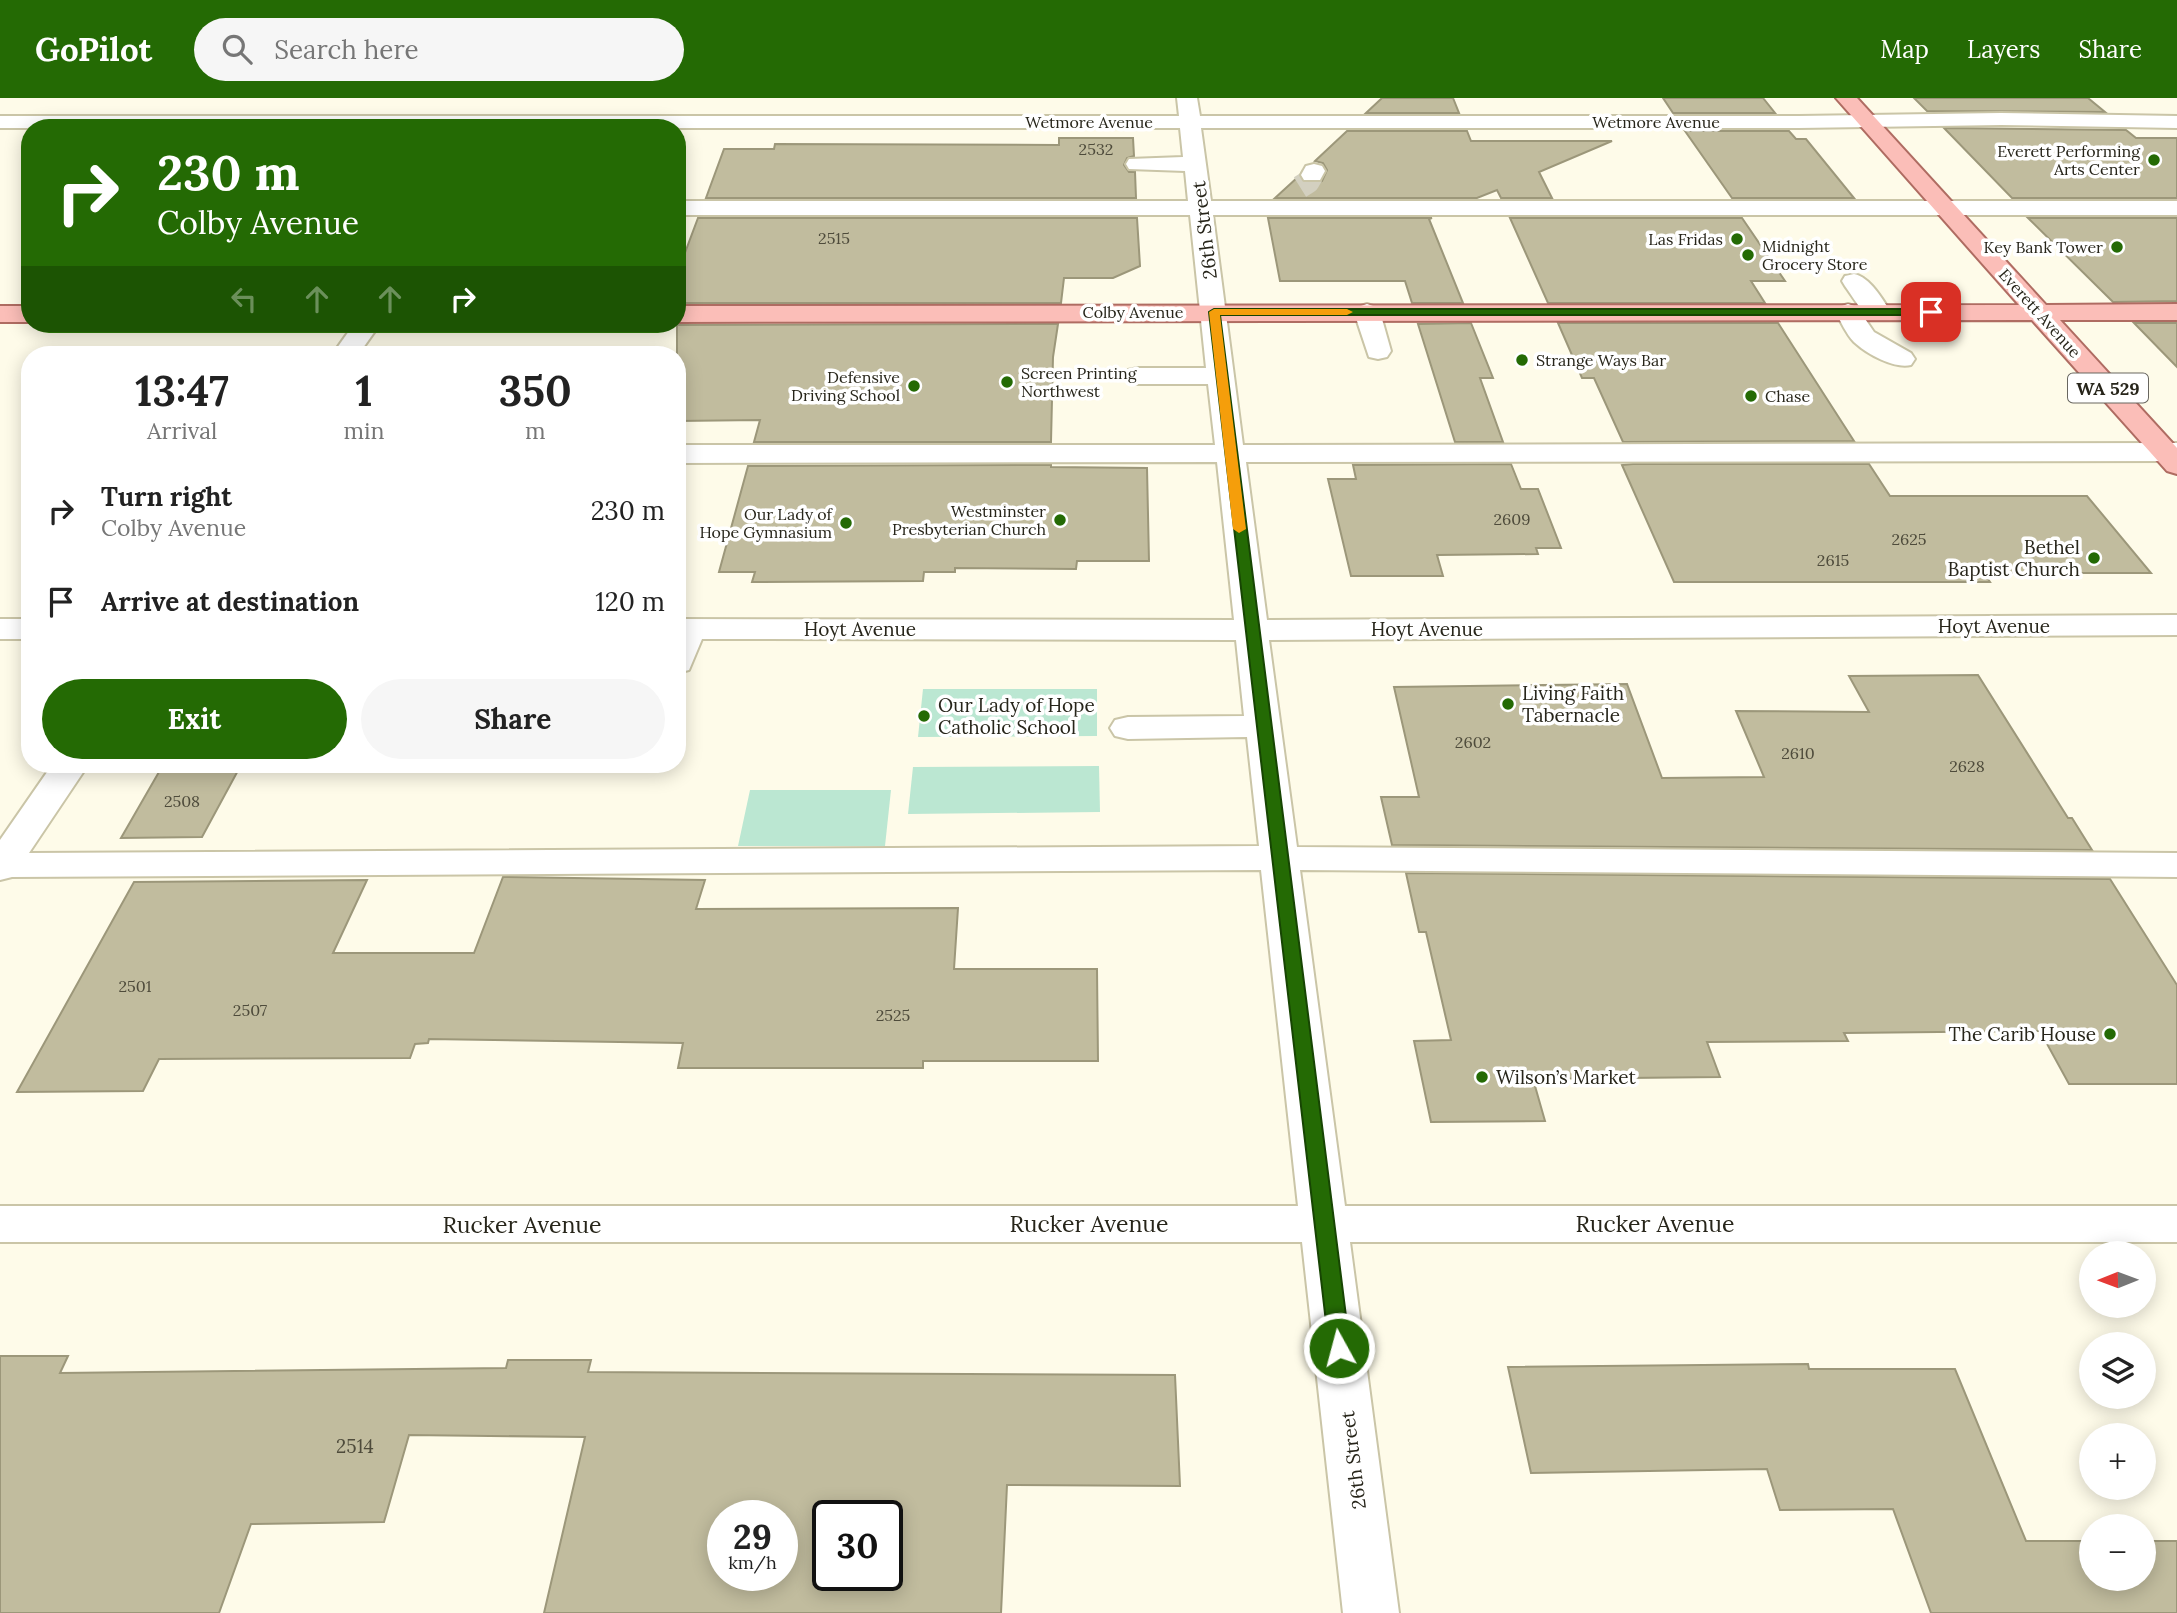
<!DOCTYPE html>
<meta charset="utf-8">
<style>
:root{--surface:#fff;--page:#f6f6f6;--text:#222;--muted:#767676;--accent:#246a04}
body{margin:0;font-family:Lora,serif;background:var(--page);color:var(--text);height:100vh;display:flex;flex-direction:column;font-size:26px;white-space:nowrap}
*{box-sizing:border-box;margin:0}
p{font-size:23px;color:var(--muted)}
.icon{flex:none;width:38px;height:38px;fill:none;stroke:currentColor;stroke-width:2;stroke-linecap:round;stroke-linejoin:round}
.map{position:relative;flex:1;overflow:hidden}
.sheet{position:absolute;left:21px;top:248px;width:665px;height:427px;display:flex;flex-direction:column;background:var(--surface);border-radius:28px;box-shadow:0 4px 18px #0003}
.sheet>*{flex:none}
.top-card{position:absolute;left:21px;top:21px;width:665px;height:214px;border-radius:28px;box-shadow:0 4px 18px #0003;background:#246a04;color:#fff;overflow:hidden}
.needle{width:46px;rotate:269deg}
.fabs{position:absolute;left:2079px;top:1143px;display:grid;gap:14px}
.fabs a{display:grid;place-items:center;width:77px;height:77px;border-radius:50%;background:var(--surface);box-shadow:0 4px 18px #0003;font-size:35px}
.speed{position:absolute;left:707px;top:1402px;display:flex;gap:14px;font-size:35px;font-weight:700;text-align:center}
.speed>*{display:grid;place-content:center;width:91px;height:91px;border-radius:50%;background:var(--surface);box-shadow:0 4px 18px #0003;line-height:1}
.speed small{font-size:18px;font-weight:400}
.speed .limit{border:4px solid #111;border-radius:10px;background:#fff;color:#111}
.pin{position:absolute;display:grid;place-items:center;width:60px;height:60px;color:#fff;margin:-30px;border-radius:14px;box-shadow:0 4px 10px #0006}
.me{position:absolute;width:77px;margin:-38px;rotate:353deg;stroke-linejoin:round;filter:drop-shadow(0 0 5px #0008)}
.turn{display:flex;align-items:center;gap:24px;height:147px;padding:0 21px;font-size:32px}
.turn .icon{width:91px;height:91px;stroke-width:2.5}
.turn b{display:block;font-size:49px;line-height:60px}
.lanes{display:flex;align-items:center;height:66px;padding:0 21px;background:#0003;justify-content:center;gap:35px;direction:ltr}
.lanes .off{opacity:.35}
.eta{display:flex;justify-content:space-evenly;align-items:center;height:119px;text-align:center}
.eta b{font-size:42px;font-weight:700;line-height:49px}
.action{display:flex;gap:14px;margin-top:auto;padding:14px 21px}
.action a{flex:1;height:80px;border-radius:42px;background:var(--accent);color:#fff;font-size:28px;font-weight:700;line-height:80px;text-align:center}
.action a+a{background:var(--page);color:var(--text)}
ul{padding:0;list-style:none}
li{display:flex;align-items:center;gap:21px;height:91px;padding:0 21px}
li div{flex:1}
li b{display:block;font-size:26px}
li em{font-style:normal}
header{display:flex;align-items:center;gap:42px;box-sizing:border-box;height:98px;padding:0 35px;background:var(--accent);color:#fff}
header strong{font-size:33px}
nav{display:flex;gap:38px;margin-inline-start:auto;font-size:24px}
.search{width:490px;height:63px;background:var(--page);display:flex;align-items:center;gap:18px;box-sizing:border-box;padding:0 24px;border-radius:38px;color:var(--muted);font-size:26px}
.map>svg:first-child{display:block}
</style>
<header>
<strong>GoPilot</strong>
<div class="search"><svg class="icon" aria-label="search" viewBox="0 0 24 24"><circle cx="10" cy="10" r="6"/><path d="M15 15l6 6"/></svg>Search here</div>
<nav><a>Map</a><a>Layers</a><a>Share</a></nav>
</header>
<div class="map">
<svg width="2177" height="1515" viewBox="0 0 2177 1515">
<rect width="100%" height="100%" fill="#fefbe9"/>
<g fill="#bbe7d2">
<path d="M923,591H1097V638L918,639Z"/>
<path d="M1099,668L1100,714L908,716L913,669Z"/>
<path d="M750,692H891L885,748H738Z"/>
</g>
<g fill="#c1bc9e" stroke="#9c977a" stroke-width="2" fill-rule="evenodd">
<path d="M1382,0H1453L1459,15H1366Z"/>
<path d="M1663,0H1763L1775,15H1673Z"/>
<path d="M1914,0H2088L2105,14L1927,13Z"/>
<path d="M1944,30L2126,32L2136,40H2177V100H2012Z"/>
<path d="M1347,33H1467L1471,43H1612L1539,74L1552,100H1501L1497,92L1477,100H1275L1299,78L1304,85L1322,83L1327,72L1323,65L1315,63Z"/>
<path d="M1685,33H1789L1796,41H1806L1854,100H1732Z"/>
<path d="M1059,40H1133L1134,58L1127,60L1124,67L1129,74H1135L1136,100H706L724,51H774L775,46L1059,47Z"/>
<path d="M698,120H1137L1140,168L1113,180H1064L1061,205H677V176Z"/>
<path d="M1268,120H1432L1429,121L1463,205H1412L1405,183H1280Z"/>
<path d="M1510,120H1742L1785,183H1751L1765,205H1548Z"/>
<path d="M2028,120H2177V203L2113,204Z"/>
<path d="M1471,225L1493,280H1480L1503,344H1455L1418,226Z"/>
<path d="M1558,225H1778L1854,343L1623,344L1594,280H1582Z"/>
<path d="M2134,225H2177V269Z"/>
<path d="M1058,226L1053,259L1051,344H754L760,322L677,323V227Z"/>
<path d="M1511,366L1521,391H1538L1561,450H1536L1538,456L1437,457L1443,478H1351L1328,381H1356L1353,367Z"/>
<path d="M1633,366H1869L1890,398H2087L2151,475H1984L1990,484H1674L1622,367Z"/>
<path d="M1051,367V369L1147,370L1149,463H1077L1076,471L955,470V474H924L923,483L752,484L755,474H719L748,368Z"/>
<path d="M1978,577L2068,720H2072L2092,752L1392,747L1381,699H1419L1394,589L1627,586L1662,680L1764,679L1736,613L1869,614L1849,578Z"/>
<path d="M163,667H241L202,739L121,740Z"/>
<path d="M1406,775L2110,781L2177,887V986H2069L2040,933L1844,935L1848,943L1707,944L1720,979L1533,981L1545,1023L1431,1024L1414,943L1451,942L1426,834H1419Z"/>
<path d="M503,779L705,782L696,811L958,810L954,871H1097L1098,963H923V970H678L683,945L429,941L428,945L415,946L410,960L159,961L143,993L17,994L134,784L367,782L333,855H474Z"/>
<path d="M0,1258H68L60,1275L506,1270L508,1262H591L588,1274L1175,1277L1180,1388L1007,1387L1001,1515H544L585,1339L409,1337L384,1424L251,1426L219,1515H0ZM723,1418H782V1477H723ZM828,1418H887V1477H828Z"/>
<path d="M1808,1266L1809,1271H1955L2026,1443H2091V1480H2144V1443H2177V1515H1931L1893,1411L1780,1412L1767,1371L1531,1375L1508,1269Z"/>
</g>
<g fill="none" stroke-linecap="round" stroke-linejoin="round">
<path stroke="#d3d0c0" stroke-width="23" stroke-dasharray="23 11" stroke-linecap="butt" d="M1300,89L1308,84L1312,77"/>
<g stroke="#cac5a7" stroke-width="4">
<g id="minor">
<path d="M1177,0H1197L1200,18H1799L2001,15L2177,18V30L2001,27L1799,30H1201L1211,103H2177V117H1213L1243,347L2177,345V363L1246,364L1267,522L2177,517V537L1269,542L1297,749L2177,755V779L1300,772L1345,1108H2177V1144H1350L1399,1515H1343L1302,1144H0V1108H1298L1261,772L12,779L0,782V742L52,667H88L29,755L1259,748L1247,639L1128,641L1115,638L1110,630L1115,622L1128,619L1244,618L1236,542L702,541L689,572L677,575V521L1234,522L1217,364L677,365V347H1215L1208,286H1138L1128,284L1125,278L1128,272L1138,270H1206L1190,117H677V103H1188L1185,73L1129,71L1126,66L1129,61L1183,59L1180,30H0V18H1179Z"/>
<path d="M1314,66L1322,68L1325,73L1320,82H1304L1301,77L1306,68Z"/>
<path d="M1854,176C1870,179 1882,201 1891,214L1887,219C1865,225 1857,204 1845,188L1842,183L1845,178Z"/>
<path d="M1367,206L1376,209L1380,214L1391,253L1387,259L1378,261L1369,259L1354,214L1358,209Z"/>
<path d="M1848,206L1857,209L1874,234L1911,255L1915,261L1911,267C1894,271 1867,256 1854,244C1846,236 1841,223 1835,214L1839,209Z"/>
<path d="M354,226H380L358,257H332Z"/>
<rect x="0" y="521" width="30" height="20"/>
</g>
</g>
<g stroke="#af6c62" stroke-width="4">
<g id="major">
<path d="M1836,0H1857L2046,207L2177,206V222H2060L2177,350V376L2167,373L2032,222L677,224V208L2019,207Z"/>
<rect x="0" y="208" width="30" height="16"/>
</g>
</g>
<use href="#minor" fill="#fff" fill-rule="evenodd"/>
<use href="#major" fill="#fbbeb8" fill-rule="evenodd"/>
</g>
<path fill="#246a04" stroke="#174503" stroke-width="2" d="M1214,211H1931L1936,214L1931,217H1220L1350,1250L1347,1256L1339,1258L1332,1256L1329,1250L1209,214Z"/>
<path fill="#f59e0b" d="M1214,211H1347L1353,214L1347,217H1220L1246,431L1239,435L1233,431L1209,214Z"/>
<g fill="#246a04" stroke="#fff" stroke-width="2.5">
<circle cx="2154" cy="62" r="7"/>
<circle cx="1737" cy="141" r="7"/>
<circle cx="2117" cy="149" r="7"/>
<circle cx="1748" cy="157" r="7"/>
<circle cx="1522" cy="262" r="7"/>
<circle cx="1007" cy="284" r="7"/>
<circle cx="914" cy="288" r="7"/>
<circle cx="1751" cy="298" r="7"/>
<circle cx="1060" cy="422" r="7"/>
<circle cx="846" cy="425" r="7"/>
<circle cx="2094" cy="460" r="7"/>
<circle cx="1508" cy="606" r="7"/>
<circle cx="924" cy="618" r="7"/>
<circle cx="2110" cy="936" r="7"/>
<circle cx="1482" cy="979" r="7"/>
</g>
<g text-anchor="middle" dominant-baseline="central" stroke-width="7" stroke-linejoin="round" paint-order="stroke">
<g font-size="16" fill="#27251a" stroke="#fff">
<text x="1089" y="24">Wetmore Avenue</text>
<text x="1656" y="24">Wetmore Avenue</text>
<text x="1133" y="214">Colby Avenue</text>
<text transform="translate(2040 215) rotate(48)">Everett Avenue</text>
</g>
<g font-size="16" fill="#4e4b3b">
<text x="1096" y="51">2532</text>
<text x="834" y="140">2515</text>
<text x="1512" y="421">2609</text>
<text x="1909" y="441">2625</text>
<text x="1833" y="462">2615</text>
<text x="1473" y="644">2602</text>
<text x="1798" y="655">2610</text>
<text x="1967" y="668">2628</text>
<text x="182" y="703">2508</text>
<text x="135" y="888">2501</text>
<text x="250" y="912">2507</text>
<text x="893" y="917">2525</text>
</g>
<g font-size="16" fill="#27251a" stroke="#fff" text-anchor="end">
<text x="2140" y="53">Everett Performing<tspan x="2140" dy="18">Arts Center</tspan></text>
<text x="1723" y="141">Las Fridas</text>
<text x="1762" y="148" text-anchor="start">Midnight<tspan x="1762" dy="18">Grocery Store</tspan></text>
<text x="2103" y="149">Key Bank Tower</text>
<text x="1536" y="262" text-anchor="start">Strange Ways Bar</text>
<text x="1021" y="275" text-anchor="start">Screen Printing<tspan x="1021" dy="18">Northwest</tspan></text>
<text x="900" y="279">Defensive<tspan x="900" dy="18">Driving School</tspan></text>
<text x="1765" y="298" text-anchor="start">Chase</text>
<text x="1046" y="413">Westminster<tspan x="1046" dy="18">Presbyterian Church</tspan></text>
<text x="832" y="416">Our Lady of<tspan x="832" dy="18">Hope Gymnasium</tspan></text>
</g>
<rect fill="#fff" stroke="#68665f" stroke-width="2" x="2068" y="275.5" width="80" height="29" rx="5"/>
<g font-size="18" font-weight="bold" fill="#27251a">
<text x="2108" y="290">WA 529</text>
</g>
<g font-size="19" fill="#27251a" stroke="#fff">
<text transform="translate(1204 132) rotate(-97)">26th Street</text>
<text x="1994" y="528">Hoyt Avenue</text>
<text x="860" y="531">Hoyt Avenue</text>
<text x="1427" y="531">Hoyt Avenue</text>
<text transform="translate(1353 1362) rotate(-97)">26th Street</text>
</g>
<g font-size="19" fill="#27251a" stroke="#fff" text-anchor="start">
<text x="2080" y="449" text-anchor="end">Bethel<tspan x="2080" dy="22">Baptist Church</tspan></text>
<text x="1522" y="595">Living Faith<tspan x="1522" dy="22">Tabernacle</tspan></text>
<text x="938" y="607">Our Lady of Hope<tspan x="938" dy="22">Catholic School</tspan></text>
<text x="2096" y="936" text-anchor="end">The Carib House</text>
<text x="1496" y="979">Wilson’s Market</text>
</g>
<g font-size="19" fill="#4e4b3b">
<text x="355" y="1348">2514</text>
</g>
<g font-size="23" fill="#27251a" stroke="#fff">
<text x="1089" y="1125">Rucker Avenue</text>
<text x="1655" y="1125">Rucker Avenue</text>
<text x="522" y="1126">Rucker Avenue</text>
</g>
</g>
</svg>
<div class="fabs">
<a><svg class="needle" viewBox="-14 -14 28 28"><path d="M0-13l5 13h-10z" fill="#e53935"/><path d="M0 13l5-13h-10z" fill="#767676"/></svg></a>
<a><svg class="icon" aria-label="layers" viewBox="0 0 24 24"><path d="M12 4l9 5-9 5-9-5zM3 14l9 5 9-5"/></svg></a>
<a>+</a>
<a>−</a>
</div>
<div class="speed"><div>29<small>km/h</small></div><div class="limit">30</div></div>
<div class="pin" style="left:1931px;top:214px;background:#d93025"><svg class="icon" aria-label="arrive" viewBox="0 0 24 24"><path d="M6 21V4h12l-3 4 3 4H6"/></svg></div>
<svg class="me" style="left:1339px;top:1250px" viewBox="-20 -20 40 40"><circle r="17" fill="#246a04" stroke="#fff" stroke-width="3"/><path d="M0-11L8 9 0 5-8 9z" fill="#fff"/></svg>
<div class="top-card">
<div class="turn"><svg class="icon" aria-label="right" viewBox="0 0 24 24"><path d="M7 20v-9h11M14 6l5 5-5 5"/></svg><div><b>230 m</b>Colby Avenue</div></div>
<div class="lanes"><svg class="icon off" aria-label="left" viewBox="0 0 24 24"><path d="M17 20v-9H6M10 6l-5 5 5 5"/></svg><svg class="icon off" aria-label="ahead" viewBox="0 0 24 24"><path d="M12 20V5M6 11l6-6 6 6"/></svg><svg class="icon off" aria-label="ahead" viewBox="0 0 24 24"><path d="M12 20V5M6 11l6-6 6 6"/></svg><svg class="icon" aria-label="right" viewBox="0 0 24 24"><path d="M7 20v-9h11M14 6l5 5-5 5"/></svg></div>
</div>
<section class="sheet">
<div class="eta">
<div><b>13:47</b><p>Arrival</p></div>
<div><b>1</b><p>min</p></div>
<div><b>350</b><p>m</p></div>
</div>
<ul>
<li><svg class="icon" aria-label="right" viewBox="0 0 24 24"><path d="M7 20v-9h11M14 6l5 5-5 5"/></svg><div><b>Turn right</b><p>Colby Avenue</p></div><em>230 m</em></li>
<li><svg class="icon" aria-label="arrive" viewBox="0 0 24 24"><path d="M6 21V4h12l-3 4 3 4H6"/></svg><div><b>Arrive at destination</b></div><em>120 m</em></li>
</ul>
<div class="action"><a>Exit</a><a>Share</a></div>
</section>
</div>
